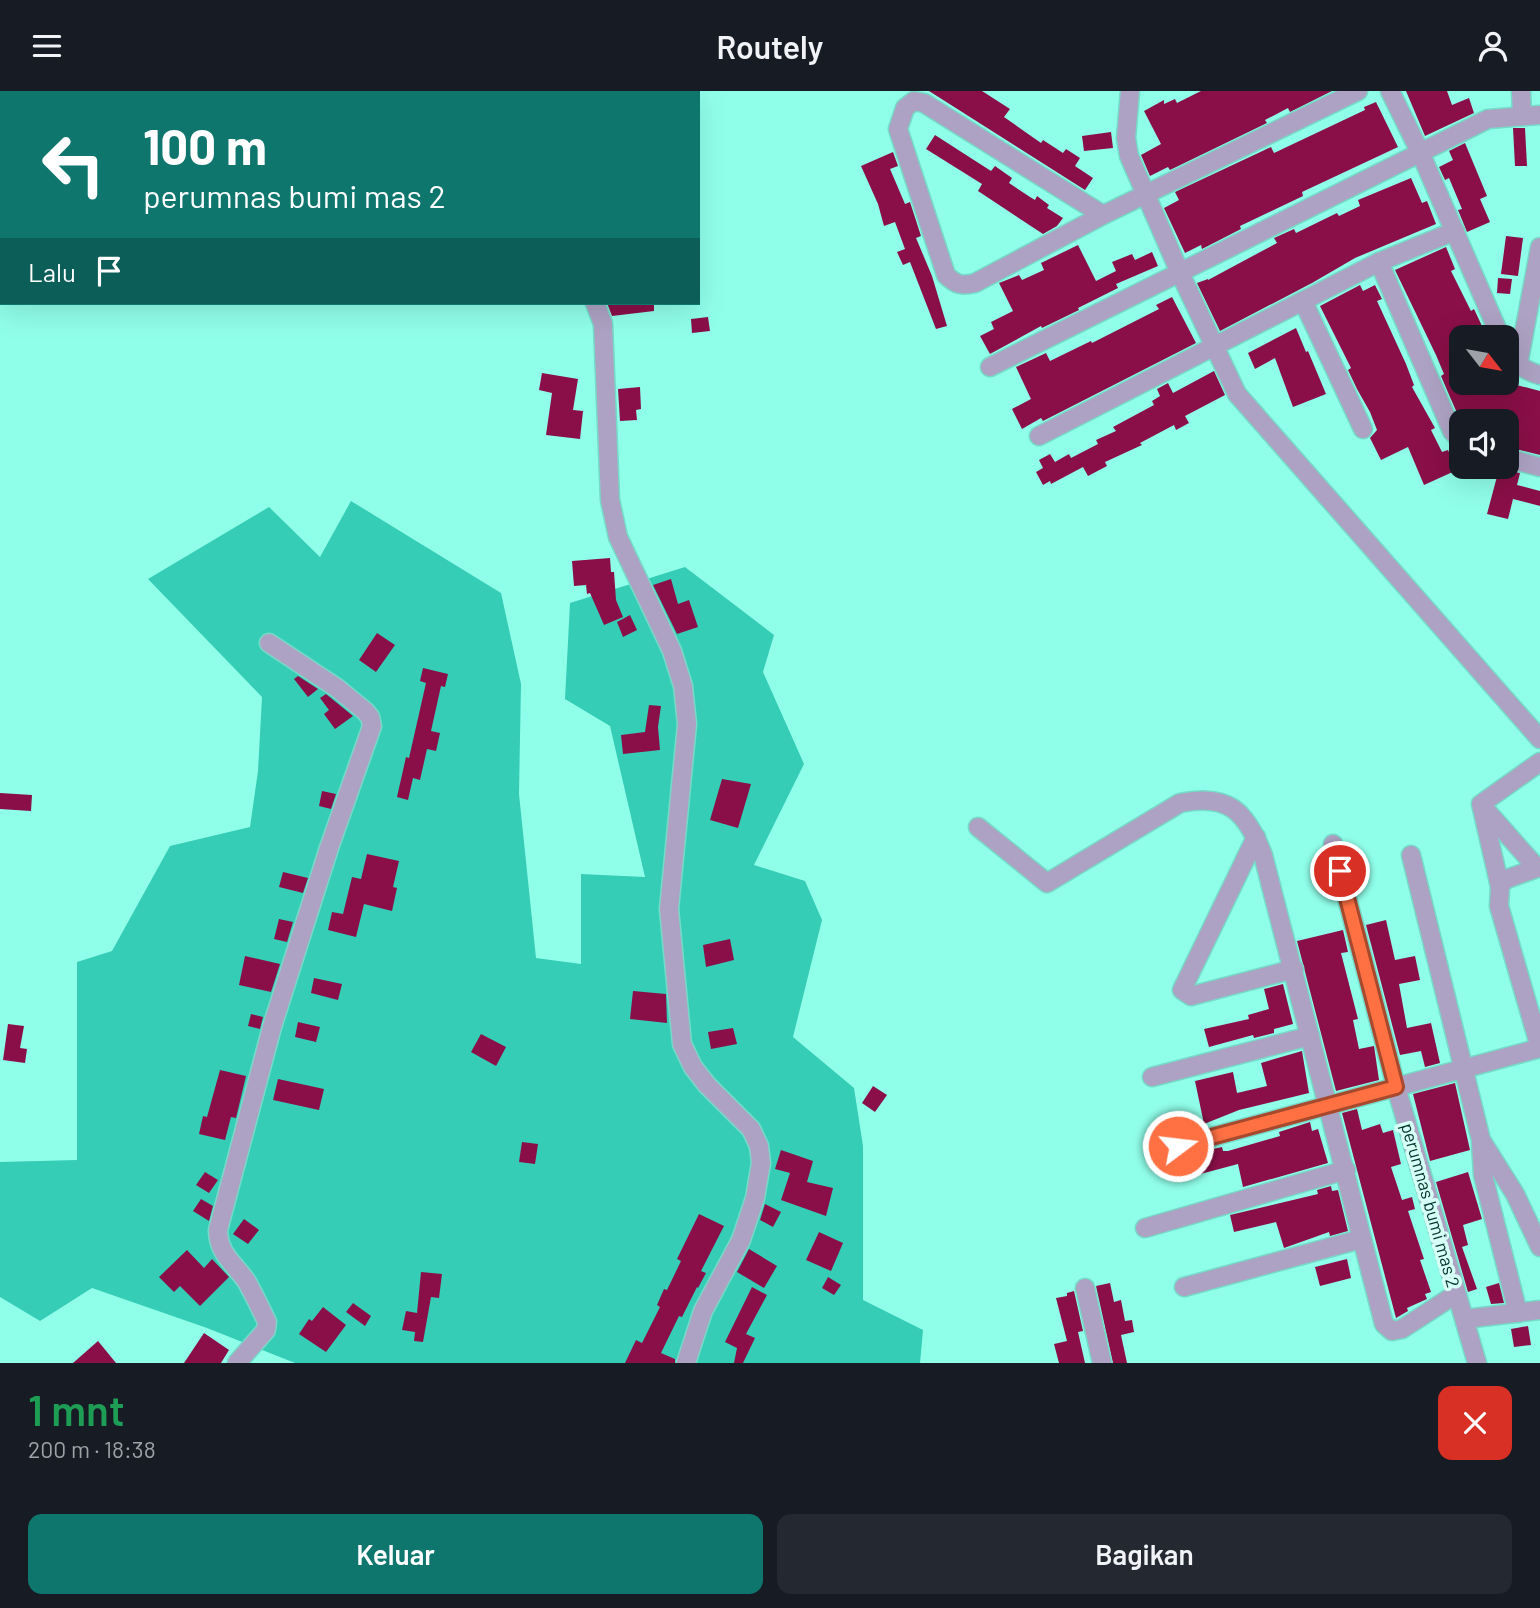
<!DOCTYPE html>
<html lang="id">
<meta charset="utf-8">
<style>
:root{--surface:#171b24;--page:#242831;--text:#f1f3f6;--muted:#9ea1a6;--accent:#0f766e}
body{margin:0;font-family:Barlow,sans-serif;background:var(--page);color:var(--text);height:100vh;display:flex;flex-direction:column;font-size:26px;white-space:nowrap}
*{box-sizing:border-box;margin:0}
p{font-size:23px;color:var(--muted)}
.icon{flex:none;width:38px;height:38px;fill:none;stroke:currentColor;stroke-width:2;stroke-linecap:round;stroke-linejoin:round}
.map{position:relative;height:1272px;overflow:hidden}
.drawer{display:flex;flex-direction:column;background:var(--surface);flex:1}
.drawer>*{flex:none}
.guide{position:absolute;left:0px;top:0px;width:700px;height:214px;box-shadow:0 7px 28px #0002;background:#0f766e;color:#fff;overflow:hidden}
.needle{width:46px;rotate:121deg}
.buttons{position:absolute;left:1449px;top:234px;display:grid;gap:14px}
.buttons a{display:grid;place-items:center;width:70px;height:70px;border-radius:14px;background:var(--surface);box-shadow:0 7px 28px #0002;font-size:35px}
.pin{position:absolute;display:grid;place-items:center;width:60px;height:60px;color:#fff;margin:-30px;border:4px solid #fff;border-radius:50%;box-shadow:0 2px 7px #0007}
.me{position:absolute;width:77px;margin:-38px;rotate:75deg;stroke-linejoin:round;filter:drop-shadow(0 0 5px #0008)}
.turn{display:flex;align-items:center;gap:24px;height:147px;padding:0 28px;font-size:32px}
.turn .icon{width:91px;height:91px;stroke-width:2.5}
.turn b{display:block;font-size:49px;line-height:60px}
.then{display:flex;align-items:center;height:66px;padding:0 28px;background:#0003;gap:14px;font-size:26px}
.round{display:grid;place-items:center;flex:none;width:74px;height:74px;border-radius:14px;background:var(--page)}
.summary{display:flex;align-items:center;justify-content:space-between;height:119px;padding:0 28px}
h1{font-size:42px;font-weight:600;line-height:52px;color:#1e9e55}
.cta{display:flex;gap:14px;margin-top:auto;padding:14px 28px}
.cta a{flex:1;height:80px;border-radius:14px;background:var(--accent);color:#fff;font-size:28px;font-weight:600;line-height:80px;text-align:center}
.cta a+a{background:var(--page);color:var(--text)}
header{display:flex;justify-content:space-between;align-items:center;height:91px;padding:0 28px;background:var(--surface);font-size:32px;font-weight:600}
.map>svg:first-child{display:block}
</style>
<header><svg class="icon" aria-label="menu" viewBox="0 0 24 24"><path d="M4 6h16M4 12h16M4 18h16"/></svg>Routely<svg class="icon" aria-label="person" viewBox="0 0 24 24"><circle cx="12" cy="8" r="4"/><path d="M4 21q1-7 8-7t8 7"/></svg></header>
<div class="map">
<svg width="1540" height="1272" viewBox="0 0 1540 1272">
<rect width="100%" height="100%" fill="#90ffea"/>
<path fill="#36cdb7" d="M351,410L501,502L521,593L519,703L536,867L581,873V783L645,786L610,635L565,608L570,512L685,476L774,544L763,581L804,673L754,774L805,790L822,829L793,946L854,997L863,1055V1209L923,1239L920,1272H295L207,1237L92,1197L40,1230L0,1206V1071L77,1069V871L112,860L170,755L250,736L258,680L262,606L148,488L269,416L320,466Z"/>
<g fill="#8a0f48">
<path d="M929,0H982L1010,18L1004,26L1041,52L1043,49L1063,62L1066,58L1080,67L1075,75L1093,87L1085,99Z"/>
<path d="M1201,0H1332L1290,21L1288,17L1265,29L1267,32L1170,79L1168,76L1150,85L1141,64L1161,53L1144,20L1164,9V13L1175,8L1177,12Z"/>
<path d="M1406,0H1447L1452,14L1469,7L1474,22L1425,45Z"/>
<path d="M1376,11L1398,56L1302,101L1303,105L1240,135L1241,138L1202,158L1201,154L1185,162L1164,117L1179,109L1175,101L1271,56L1274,62L1365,19L1364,16Z"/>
<path d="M1513,37H1525L1527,75H1515Z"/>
<path d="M1111,41L1113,57L1084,60L1082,45Z"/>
<path d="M935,44L991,80L995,75L1012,87L1009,92L1030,106L1035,109L1037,105L1049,114L1047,117L1063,127L1057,135L1043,143L978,100L982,93L926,58Z"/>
<path d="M1465,52L1487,105L1480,108L1490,131L1467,141L1458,119L1462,118L1449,87L1445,89L1439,76L1453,69L1449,60Z"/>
<path d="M893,61L898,75L890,78L905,113L910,111L921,145L916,147L932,185L947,235L936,238L910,171L903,174L897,161L905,158L895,131L884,135L878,113L861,75Z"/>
<path d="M1411,87L1422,112L1427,110L1436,133L1355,167L1312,192L1220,240L1197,192L1208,188V189L1277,152L1274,147L1294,138L1296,142L1337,122L1339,125L1360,115L1358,109Z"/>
<path d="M1506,145L1523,147L1518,185L1501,183Z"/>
<path d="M1078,154L1096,190L1116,180L1112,171L1132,163L1135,169L1152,161L1158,175L1116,193L1118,197L1078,217L1079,219L1042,237L1041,235L990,263L980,245L994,238L991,231L1013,220L999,192L1019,184L1022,189L1044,179L1041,172Z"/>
<path d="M1446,156L1455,178L1451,180L1471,220L1474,218L1482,235L1477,238L1480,247H1461V292H1509L1540,300V364L1507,356V331H1461L1450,306L1441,285L1444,283L1436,264L1395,179Z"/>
<path d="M1498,187L1512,188L1510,203L1497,202Z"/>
<path d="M1360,194L1363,200L1375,194L1382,208L1377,210L1406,273L1414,294L1412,296L1435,337L1431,339L1442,361L1448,359L1457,379L1424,394L1408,356L1381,369L1370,347L1377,339L1370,321L1357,298L1348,279L1351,277L1320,215Z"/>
<path d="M1172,206L1196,252L1043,330L1041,327L1022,338L1012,318L1031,308L1016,276L1046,262L1050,270L1091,250L1092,252L1159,218L1156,214Z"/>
<path d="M607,212H654V220L612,225Z"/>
<path d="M708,226L710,240L692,242L691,228Z"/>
<path d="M1296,237L1306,261L1308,260L1326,303L1293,316L1275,267L1255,278L1248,262Z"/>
<path d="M1214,280L1225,304L1185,325L1189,332L1176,339L1174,334L1140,352L1142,354L1105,371L1107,375L1088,385L1083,376L1051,393L1050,390L1043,394L1036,381L1043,377L1039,369L1050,363L1055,371L1069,363L1071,367L1098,353L1096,349L1116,340L1113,336L1154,314L1152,310L1160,305L1157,298L1168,292L1173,302Z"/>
<path d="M542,282L578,288L573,319L583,320L580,348L546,344L552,302L539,299Z"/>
<path d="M640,296L641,318L636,319L637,329L620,330L618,298Z"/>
<path d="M1499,378L1520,382L1517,394L1540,400V415L1513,408L1508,428L1487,423Z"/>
<path d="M610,467L611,481H614L616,509L623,526L604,534L590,502L587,503L586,494L574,495L572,470Z"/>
<path d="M671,488L678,513L689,509L698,536L677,543L653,494Z"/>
<path d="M630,524L637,539L623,546L617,531Z"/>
<path d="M377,542L395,554L376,581L359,569Z"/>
<path d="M423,577L448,583L445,596L441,595L431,640L440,642L436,660L427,658L420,689L413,687L408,709L397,706L406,666L409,667L426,592L420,590Z"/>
<path d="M298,585L318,598L308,606L294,588Z"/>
<path d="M326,603L353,625L335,638L324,623L329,619L320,607Z"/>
<path d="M649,614L661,615L658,636L660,659L623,663L621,644L645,641Z"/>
<path d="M722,688L751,693L738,737L710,729Z"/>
<path d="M322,700L336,703L331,718L319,715Z"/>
<path d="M0,702L32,704L31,720L0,718Z"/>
<path d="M367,763L399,770L393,796L397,797L392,820L364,813L356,846L328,839L332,821L343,823L352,786L361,788Z"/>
<path d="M283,781L308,787L303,802L279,796Z"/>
<path d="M279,828L293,831L287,851L274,848Z"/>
<path d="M1386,829L1395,869L1415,865L1420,889L1399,893L1407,937L1431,932L1440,972L1425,976L1421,960L1400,964L1366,834Z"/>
<path d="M1343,839L1348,861L1341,862L1358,928L1353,929L1359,958L1374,955L1379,989L1336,1000L1297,850Z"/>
<path d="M730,848L734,869L706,876L703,854Z"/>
<path d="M245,865L280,873L271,901L239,894Z"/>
<path d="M314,887L342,893L338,909L311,902Z"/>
<path d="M1283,893L1293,933L1274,938V942L1254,947L1253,944L1209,956L1204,938L1249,928L1248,924L1269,918L1264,898Z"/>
<path d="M633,900L666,903L667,932L630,928Z"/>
<path d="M251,923L263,926L260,938L248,935Z"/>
<path d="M298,931L320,936L316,951L295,946Z"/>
<path d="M8,933L24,935L20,957L27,958L25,972L3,969Z"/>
<path d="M733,937L737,953L711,958L708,941Z"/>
<path d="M481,943L506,956L496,975L471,961Z"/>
<path d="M1302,960L1309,1002L1239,1019L1204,1033L1195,990L1233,981L1237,1002L1267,995L1261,972Z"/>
<path d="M220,979L246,985L236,1027L231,1026L225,1049L199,1043L203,1025L207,1026Z"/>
<path d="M278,988L324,998L319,1019L273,1009Z"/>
<path d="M1455,992L1470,1059L1430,1070L1413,1003Z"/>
<path d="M873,995L887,1004L875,1021L862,1012Z"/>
<path d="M1357,1018L1362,1039L1380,1033L1383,1042L1393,1039L1401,1073L1391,1076L1402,1109L1412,1106L1415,1118L1408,1120L1424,1168L1420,1169L1431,1201L1425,1203L1427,1208L1407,1217L1408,1220L1396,1227L1342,1022Z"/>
<path d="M1310,1031L1312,1040L1318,1038L1328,1072L1243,1096L1238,1073L1193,1085L1187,1064L1222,1056L1223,1060H1228L1280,1045L1279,1041Z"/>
<path d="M522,1051L538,1053L535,1073L519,1071Z"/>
<path d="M781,1059L813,1070L807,1091L833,1097L826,1125L781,1109L790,1082L775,1078Z"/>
<path d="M205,1081L218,1089L209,1102L196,1094Z"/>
<path d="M1468,1081L1482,1128L1463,1134L1468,1154L1462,1156L1477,1198L1468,1201L1436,1091Z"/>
<path d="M1331,1095L1332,1100L1338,1099L1348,1140L1330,1145L1329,1141L1284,1157L1276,1131L1234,1141L1230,1124L1318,1103L1317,1099Z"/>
<path d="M201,1108L213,1115L209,1130L193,1120Z"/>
<path d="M765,1113L781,1121L773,1136L760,1129Z"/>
<path d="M699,1123L724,1135L701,1180L706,1182L698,1197L697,1196L682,1226L679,1225L661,1262L675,1268V1272H625L636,1249L642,1252L660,1216L657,1214L664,1198L667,1199L681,1170L677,1168Z"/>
<path d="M244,1128L259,1139L248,1153L233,1143Z"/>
<path d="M819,1141L843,1152L831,1180L806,1169Z"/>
<path d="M749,1158L777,1175L764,1197L737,1181Z"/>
<path d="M187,1159L204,1177L212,1168L229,1186L200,1215L180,1195L174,1201L159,1186Z"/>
<path d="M1347,1168L1351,1187L1320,1195L1315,1176Z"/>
<path d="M421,1181L442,1183L439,1207L431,1206L423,1251L414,1250L415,1241L402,1239L406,1220L417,1222Z"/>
<path d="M828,1186L841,1194L834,1204L822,1197Z"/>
<path d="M1110,1192L1114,1211L1121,1209L1125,1230L1132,1229L1134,1241L1121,1244L1127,1272H1113L1096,1195Z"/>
<path d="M1499,1192L1504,1212L1491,1213L1486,1196Z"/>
<path d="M752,1196L767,1204L746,1243L755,1247L743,1272H734L737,1257L725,1251Z"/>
<path d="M1074,1200L1083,1240L1078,1241L1085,1272H1059L1054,1253L1067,1250L1056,1207L1067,1205V1202Z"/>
<path d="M353,1212L371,1225L365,1235L346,1221Z"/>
<path d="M323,1216L346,1234L326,1261L299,1243L309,1228L312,1230Z"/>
<path d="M1528,1235L1531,1254L1514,1256L1511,1238Z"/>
<path d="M204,1242L229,1259L221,1272H184Z"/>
<path d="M98,1250L116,1272H73Z"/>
</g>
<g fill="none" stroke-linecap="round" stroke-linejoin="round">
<g stroke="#76dac8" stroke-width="21">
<g id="minor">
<path d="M485,0L486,2"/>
<path d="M1130,0L1126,47L1129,65L1180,182L1237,303L1540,648"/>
<path d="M1390,0L1420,61L1501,247"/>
<path d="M1521,0L1522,25"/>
<path d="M1103,124L924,12L914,10L905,17L898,38L946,184C956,194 962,195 975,192L1103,124L1358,0"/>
<path d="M1379,171L1452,340L1461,350"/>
<path d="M1303,210L1363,338"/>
<path d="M595,212L603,233L610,409L618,446L672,560L683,595L687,633L669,818L682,953L693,976L707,994L751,1038L759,1055L761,1072L755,1107L741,1149L703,1220L686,1272"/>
<path d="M1507,259C1514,273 1525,280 1540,284"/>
<path d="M1518,274L1540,156"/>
<path d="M990,276L1488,28L1540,24"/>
<path d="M1039,345L1379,171L1455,140"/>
<path d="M1507,367L1540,376"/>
<path d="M1483,716L1537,777"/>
<path d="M978,736L1047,792L1180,712C1228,702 1246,720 1263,764L1384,1233L1392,1240L1402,1238L1456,1203"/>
<path d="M1256,746L1182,899L1191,905L1294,878"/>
<path d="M1333,753L1396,996L1477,1272"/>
<path d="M1411,764L1481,1049L1515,1103L1540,1156"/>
<path d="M1500,796L1481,713L1540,671"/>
<path d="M1540,957L1499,815L1500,796L1504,789L1540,776"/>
<path d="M1152,986L1310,945"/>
<path d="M1481,1052L1483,1084L1518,1222"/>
<path d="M1178,1055L1540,957"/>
<path d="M1145,1137L1346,1079"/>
<path d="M1184,1196L1361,1148"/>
<path d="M1085,1197L1102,1272"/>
<path d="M1465,1228L1540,1219"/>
<path d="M237,1272L266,1239L267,1231C261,1218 254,1204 247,1191C235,1173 218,1163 218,1139L272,936L329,757L372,635L370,626L365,620L337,597L269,552"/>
</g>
</g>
<use href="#minor" stroke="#ada2c3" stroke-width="18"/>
</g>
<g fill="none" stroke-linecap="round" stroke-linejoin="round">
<g stroke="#a6492c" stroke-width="18">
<path id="route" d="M1178,1055L1396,996L1340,780"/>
</g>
<use href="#route" stroke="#ff7043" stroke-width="12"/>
</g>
<g text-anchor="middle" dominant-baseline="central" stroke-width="7" stroke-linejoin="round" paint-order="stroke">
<g font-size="18" fill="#00342c" stroke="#d6fff6">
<text transform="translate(1431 1114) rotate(74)">perumnas bumi mas 2</text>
</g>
</g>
</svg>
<div class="buttons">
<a><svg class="needle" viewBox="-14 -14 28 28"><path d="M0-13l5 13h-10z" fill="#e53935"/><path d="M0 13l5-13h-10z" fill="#9ea1a6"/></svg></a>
<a><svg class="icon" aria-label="sound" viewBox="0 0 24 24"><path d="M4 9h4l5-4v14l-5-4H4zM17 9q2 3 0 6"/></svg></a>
</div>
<div class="pin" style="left:1340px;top:780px;background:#d93025"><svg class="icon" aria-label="arrive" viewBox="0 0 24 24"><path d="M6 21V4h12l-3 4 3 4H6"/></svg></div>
<svg class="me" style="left:1178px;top:1055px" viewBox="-20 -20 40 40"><circle r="17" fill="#ff7043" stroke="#fff" stroke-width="3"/><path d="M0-11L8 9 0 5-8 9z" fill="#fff"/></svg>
<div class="guide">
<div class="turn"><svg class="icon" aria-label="left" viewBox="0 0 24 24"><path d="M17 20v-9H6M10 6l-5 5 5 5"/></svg><div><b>100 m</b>perumnas bumi mas 2</div></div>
<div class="then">Lalu<svg class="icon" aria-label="arrive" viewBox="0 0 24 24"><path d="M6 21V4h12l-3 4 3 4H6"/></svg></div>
</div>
</div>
<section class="drawer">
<div class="summary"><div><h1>1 mnt</h1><p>200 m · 18:38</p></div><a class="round" style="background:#d93025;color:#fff"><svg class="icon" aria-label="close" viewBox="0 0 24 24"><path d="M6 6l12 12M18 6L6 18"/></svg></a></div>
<div class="cta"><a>Keluar</a><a>Bagikan</a></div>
</section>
